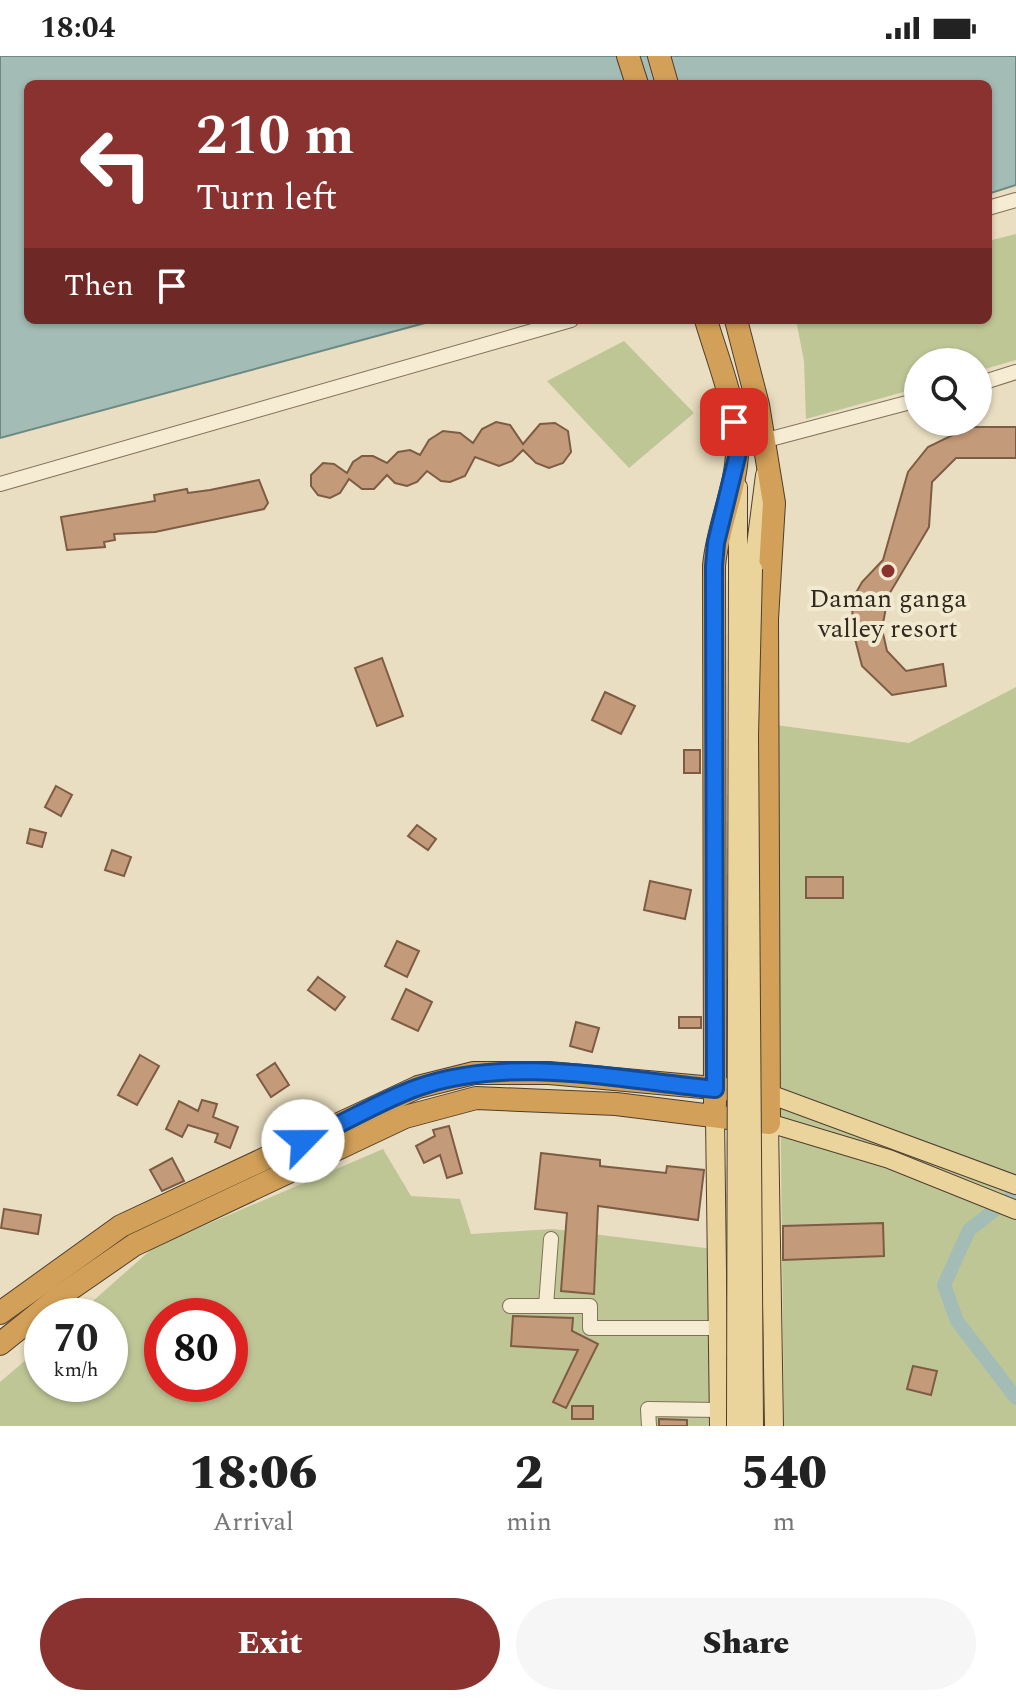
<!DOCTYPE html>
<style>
:root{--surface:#fff;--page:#f6f6f6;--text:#222;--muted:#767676;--accent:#8a3230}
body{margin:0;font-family:Spectral,serif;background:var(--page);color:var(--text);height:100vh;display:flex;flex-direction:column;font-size:30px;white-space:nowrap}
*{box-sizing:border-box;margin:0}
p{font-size:26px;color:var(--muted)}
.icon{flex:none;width:44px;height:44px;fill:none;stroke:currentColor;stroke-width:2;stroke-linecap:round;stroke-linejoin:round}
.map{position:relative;height:1370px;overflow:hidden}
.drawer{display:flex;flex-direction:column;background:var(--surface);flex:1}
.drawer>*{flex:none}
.guide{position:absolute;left:24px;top:24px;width:968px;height:244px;border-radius:12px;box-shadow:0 2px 6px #0004;background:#8a3230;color:#fff;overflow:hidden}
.fabs{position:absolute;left:904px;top:292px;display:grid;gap:16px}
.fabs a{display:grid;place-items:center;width:88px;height:88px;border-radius:50%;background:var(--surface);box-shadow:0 2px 6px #0004;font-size:40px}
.speed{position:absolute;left:24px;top:1242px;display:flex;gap:16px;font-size:40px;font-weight:700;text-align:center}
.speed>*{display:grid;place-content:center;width:104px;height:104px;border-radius:50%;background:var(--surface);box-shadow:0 2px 6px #0004;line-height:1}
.speed small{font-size:20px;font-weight:400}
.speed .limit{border:12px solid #d22;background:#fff;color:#111}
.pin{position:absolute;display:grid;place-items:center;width:68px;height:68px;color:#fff;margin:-34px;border-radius:16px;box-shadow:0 4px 12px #0006}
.me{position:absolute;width:88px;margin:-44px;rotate:67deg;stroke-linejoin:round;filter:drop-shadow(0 0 6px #0008)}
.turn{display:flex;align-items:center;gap:28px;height:168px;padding:0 40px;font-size:36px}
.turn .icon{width:104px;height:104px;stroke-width:2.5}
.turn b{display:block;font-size:56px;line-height:68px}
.then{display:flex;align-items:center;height:76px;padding:0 40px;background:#0003;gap:16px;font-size:30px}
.eta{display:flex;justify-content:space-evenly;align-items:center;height:136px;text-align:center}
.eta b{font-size:48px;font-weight:800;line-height:56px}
.cta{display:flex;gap:16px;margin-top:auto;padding:16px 40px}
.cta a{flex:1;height:92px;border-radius:48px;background:var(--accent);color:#fff;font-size:32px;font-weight:800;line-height:92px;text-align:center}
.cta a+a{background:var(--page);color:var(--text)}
.status{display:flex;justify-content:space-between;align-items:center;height:56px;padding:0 40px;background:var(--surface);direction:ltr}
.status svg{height:22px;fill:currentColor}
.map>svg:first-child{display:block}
</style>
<div class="status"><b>18:04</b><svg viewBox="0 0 49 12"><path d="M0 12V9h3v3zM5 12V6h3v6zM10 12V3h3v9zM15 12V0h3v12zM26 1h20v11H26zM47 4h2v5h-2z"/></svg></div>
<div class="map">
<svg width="1016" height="1370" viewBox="0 0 1016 1370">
<rect width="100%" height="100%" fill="#e9dec1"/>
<g fill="#bfc696" fill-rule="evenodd">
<path d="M1016,178V304L978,315V306H918V332L806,363L804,305L796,264H988V185Z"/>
<path d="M624,285L694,357L629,412L547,325Z"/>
<path d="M1016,631V1370H784L776,669L909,687Z"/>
<path d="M383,1093L411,1140L460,1143L471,1178L553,1173L713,1193L712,1370H0V1326L42,1290V1328H110V1260H76L154,1191ZM162,1260H230V1328H162Z"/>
</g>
<path fill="#a3bcb5" stroke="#6c8982" stroke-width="2" d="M0,0H1016V129L988,138V28H28V264H436L0,382Z"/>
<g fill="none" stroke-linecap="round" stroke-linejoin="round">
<path stroke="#a3bcb5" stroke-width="14" d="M1016,1137L969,1174L944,1229L957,1265L1016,1342"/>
</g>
<g fill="#c49b7a" stroke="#7e5c43" stroke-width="2">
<path d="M496,366L510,369L523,388L540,368L555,367L568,375L571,396L563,407L549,412L536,407L523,394L512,405L499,410L475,401L465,420L450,426L441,425L427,415L417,426L407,430L395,427L387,419L374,433H362L349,423L340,437L330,442L318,439L311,430V419L323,407L334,408L347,417L353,406L362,400H373L387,407L398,396L410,394L420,399L429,384L443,375L460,377L473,387L482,373Z"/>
<path d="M969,371H1016V402H956L932,426L929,471L888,540L882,573L887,595L906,615L943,608L946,630L892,639L862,610L853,575L852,544L862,526L883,504L908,416L928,391Z"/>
<path d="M259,424L268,447L264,453L155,476L114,478L115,484L104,486L105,491L67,494L61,461L155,445L154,439L187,433L188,437L210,434Z"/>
<path d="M382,602L403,660L377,670L355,612Z"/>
<path d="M605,636L635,650L621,678L592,664Z"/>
<rect x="684" y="694" width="16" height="23"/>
<path d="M56,730L72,739L61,760L45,751Z"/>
<path d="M417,769L436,783L428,794L408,780Z"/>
<path d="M30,773L46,777L42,791L27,787Z"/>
<path d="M112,794L131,801L124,820L105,814Z"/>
<rect x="806" y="821" width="37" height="21"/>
<path d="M650,825L691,834L685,863L644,854Z"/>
<path d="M397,885L419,895L407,921L385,910Z"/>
<path d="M318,921L345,941L335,954L308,934Z"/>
<path d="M406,933L432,946L418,975L392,963Z"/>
<rect x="679" y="961" width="22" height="11"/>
<path d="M576,966L599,972L592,996L570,990Z"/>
<path d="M140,999L159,1010L137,1049L118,1039Z"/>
<path d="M275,1007L289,1029L271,1041L257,1019Z"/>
<path d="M202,1044L217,1048L213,1061L238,1071L230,1092L215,1086L218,1078L188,1069L182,1081L166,1073L179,1045L198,1055Z"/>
<path d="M449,1070L462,1117L447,1122L440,1099L424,1107L416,1090L435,1080L433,1074Z"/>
<path d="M541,1097L600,1104V1110L666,1117L667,1110L704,1114L698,1164L598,1150L594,1238L561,1235L567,1157L535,1153Z"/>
<path d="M172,1102L184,1125L162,1135L150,1114Z"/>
<path d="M4,1153L41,1159L38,1178L1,1172Z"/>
<path d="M883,1167L884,1200L783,1204V1170Z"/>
<path d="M513,1260L573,1262L572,1275L598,1288L566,1352L553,1346L578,1294L511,1290Z"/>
<path d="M913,1310L937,1315L931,1339L907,1333Z"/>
<rect x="572" y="1350" width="21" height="13"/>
<path d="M659,1363L687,1364V1370H659Z"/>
</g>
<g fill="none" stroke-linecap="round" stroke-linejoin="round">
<g stroke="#81705a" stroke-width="16">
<g id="minor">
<path d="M988,152L1016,144"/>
<path d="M978,328L1016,316"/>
<path d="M763,385L918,344"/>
<path d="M0,428L571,264"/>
<path d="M510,1250H590V1272H719"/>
<path d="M546,1250L551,1183"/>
<path d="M649,1370L648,1353L719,1354"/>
</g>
</g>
<g stroke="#4f3e2e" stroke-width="20">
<g id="major">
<path d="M738,431V512"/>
<path d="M753,513L765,419"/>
<path d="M772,1039L1016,1129"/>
<path d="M715,1061L719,1370"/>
<path d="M774,1370L769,1067L889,1103L1016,1154"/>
</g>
</g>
<g stroke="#4f3e2e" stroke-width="24">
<g id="highway">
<path d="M628,0L637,28"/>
<path d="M659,0L667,28"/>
<path d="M706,264C718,305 738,352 737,395C737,430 717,472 714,510L715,1048"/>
<path d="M0,1257L121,1170L418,1031L474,1017H549L757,1036"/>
<path d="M0,1288L56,1243L134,1189L405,1061L476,1042L616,1048L769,1067L767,563L774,447L758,349L736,264"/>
</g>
</g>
<use href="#minor" stroke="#f5ecd3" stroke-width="14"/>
<use href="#major" stroke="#ead49b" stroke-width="18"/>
<use href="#highway" stroke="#d2a058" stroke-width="22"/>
<g stroke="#4f3e2e" stroke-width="20" stroke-linecap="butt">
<g id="major-bridge">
<path d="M753,513L749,679L754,1370"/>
<path d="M736,1370L738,512"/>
</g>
</g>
<use href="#major-bridge" stroke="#ead49b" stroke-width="18"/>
</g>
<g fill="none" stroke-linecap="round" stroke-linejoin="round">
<g stroke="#114b97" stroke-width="20">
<path id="route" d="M303,1085C342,1069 379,1045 419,1031C512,999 620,1024 715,1033L714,510L716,487L738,397L734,366"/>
</g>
<use href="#route" stroke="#1a73e8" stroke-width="14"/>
</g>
<circle fill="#8a3230" stroke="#f1e9d0" stroke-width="3" cx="888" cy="515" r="8"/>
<g text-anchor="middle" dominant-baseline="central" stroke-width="8" stroke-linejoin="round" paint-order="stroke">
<g font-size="26" fill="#32281d" stroke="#f1e9d0">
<text x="888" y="543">Daman ganga<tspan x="888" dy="30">valley resort</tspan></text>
</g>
</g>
</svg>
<div class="fabs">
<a><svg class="icon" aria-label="search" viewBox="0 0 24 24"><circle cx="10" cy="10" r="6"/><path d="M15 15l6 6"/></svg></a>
</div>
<div class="speed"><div>70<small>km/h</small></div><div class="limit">80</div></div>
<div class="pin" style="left:734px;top:366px;background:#d93025"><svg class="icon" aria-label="arrive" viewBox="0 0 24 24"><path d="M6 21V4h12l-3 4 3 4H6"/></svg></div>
<svg class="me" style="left:303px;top:1085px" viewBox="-20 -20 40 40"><circle r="19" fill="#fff"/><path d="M0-13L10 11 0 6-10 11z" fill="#1a73e8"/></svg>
<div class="guide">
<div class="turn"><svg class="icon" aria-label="left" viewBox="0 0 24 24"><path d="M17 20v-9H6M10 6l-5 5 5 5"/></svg><div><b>210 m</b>Turn left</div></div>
<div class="then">Then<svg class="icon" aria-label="arrive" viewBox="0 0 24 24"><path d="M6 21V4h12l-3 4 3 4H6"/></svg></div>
</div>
</div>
<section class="drawer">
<div class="eta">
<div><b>18:06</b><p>Arrival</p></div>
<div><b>2</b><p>min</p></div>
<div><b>540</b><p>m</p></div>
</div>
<div class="cta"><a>Exit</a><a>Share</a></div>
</section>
